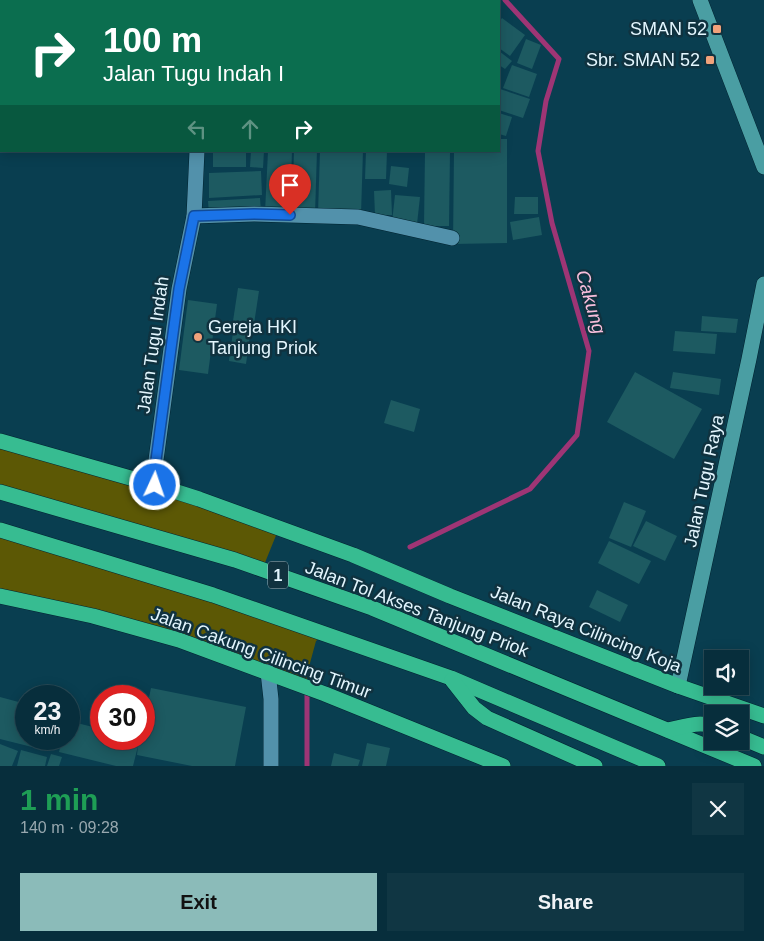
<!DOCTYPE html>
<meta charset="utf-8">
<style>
:root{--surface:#072e3c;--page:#103643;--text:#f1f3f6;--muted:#98a8af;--line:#284a56;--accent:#8bbbb9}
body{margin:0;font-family:Helvetica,sans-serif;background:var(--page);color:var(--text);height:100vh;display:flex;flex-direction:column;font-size:19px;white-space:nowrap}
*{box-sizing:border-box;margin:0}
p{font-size:16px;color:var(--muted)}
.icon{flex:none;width:28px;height:28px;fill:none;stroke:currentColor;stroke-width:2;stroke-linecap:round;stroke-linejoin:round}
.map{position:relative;height:766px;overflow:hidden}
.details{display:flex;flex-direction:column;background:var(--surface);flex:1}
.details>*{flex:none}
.hud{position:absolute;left:0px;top:0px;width:500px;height:152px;box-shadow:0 2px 12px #0003,0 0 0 1px var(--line);background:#0b6e4f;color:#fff;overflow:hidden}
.buttons{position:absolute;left:704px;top:650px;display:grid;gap:10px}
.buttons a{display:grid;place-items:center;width:45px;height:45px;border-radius:0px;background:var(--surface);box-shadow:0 2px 12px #0003,0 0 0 1px var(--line);font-size:25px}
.speed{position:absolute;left:15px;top:685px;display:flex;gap:10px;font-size:25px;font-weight:700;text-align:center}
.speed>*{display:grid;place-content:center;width:65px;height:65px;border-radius:50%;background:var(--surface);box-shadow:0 2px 12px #0003,0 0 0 1px var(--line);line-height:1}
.speed small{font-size:12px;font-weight:400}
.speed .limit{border:8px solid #d22;background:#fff;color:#111}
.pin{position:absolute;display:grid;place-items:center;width:42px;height:42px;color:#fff;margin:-51px -21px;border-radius:50% 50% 50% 0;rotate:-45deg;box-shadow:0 0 5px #0007}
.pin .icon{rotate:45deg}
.me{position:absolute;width:55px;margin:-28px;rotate:3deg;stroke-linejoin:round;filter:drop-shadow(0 0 4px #0008)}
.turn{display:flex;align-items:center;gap:18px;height:105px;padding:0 20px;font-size:22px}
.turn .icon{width:65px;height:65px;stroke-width:2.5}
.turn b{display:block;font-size:35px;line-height:42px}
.lanes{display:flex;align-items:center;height:48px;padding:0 20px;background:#0003;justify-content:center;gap:25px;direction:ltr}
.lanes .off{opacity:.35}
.round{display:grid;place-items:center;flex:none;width:52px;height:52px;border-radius:0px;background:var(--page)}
.headline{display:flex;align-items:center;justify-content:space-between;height:85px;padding:0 20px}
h1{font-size:30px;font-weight:800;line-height:38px;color:#1e9e55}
.cta{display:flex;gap:10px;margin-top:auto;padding:10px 20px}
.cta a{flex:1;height:58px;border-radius:0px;background:var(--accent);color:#111;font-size:20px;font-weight:800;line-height:58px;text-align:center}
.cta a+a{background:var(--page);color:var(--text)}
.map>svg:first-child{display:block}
</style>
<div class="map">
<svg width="764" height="766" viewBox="0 0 764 766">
<rect width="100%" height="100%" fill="#093e50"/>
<g fill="#5c5805">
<path d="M0,441L279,528L262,570L0,493Z"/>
<path d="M0,530L325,634L316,641L307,674V687L268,672L0,596Z"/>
</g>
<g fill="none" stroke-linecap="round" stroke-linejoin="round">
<g stroke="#9e3575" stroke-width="5">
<path d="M410,547L530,489L577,435L589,351L552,223L538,151L546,101L559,59L505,0"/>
<path d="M307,766V690"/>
</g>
</g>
<g fill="#1d5a61">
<path d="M502,18L525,35L510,56L499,48V22Z"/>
<path d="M526,39L541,45L532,69L517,63Z"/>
<path d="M499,51L512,61L505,69L499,65Z"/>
<path d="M512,65L537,74L529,97L503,88Z"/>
<path d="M500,89L530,99L523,118L499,110Z"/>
<path d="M499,113L512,117L506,136L499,134Z"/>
<path d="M499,139H507V243L453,244L454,151H499Z"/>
<rect x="213" y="151" width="33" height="16"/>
<path d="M251,151H264L263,168L250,167Z"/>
<path d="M268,151H292L290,213L265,212Z"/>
<path d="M294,151H317L315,214L292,213Z"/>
<path d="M320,151H363L361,214L318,213Z"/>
<path d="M366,151H387L386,179H365Z"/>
<path d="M425,152H450L449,226H424Z"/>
<path d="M391,166L409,168L407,187L389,184Z"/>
<path d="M261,171L262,195L209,198V173Z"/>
<path d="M391,190L392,215H375L374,191Z"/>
<path d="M395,195L420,197L417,224L392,222Z"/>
<path d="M515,197H538V214H514Z"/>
<path d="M260,198L261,211L209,214L208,201Z"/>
<path d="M539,217L542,235L513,240L510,222Z"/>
<path d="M238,288L259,291L254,324L233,321Z"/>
<path d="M188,300L217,304L208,374L179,370Z"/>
<path d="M702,316L738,319L736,333L701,331Z"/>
<path d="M234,325L251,328L246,364L229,361Z"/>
<path d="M675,331L717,334L715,354L673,351Z"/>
<path d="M635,372L702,409L674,459L607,422Z"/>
<path d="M673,372L721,379L719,395L670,388Z"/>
<path d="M391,400L420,409L414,432L384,423Z"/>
<path d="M624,502L646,511L631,547L609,538Z"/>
<path d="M646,521L677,536L665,561L633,546Z"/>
<path d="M609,541L651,561L639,584L598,563Z"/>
<path d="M597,590L628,605L620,622L589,607Z"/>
<path d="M151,688L246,707L235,766H192L137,755L138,746L133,766H116L59,752L62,739H69V721L101,729V739H144V722Z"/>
<path d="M0,697L26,704V739H46L44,750L0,739Z"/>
<path d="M367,743L390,748L386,766H362Z"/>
<path d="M0,744L18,751L12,766H0Z"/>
<path d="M21,750L47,757L45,766H17Z"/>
<path d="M334,753L360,760L358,766H331Z"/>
<path d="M51,754L62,757L59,766H47Z"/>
</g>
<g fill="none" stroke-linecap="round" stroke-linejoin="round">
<g stroke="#012330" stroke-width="16">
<g id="street">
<path d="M113,1V0"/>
<path d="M209,1V0"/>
<path d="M329,1L330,0"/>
<path d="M194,216L254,214L358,217L452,238"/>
<path d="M155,485L156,460L179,289L194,216L197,151"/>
<path d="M268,672L271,699V766"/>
</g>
</g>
<g stroke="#012330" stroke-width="16">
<g id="secondary">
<path d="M700,0L764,167"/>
<path d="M678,686L749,359L764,284"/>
</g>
</g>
<g stroke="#012330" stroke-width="16">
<g id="highway">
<path d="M0,441L155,485L199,499L353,555L450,596L678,686L764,716"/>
<path d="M0,492L235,560L372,608L754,766"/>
<path d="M0,530L213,595L451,678L658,766"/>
<path d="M0,596L93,616L179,640L325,694L503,766"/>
<path d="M452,680L474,708L487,718L595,766"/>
<path d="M668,730C683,727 698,721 712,726"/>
<path d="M740,737L764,747"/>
</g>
</g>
<use href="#street" stroke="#5291ab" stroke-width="15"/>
<use href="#secondary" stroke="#4a9ea3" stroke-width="15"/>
<use href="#highway" stroke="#37bc91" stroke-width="15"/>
</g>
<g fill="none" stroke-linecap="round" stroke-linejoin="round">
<g stroke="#114b97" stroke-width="12">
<path id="route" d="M155,485L156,460L179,289L194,216L254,214L290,215"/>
</g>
<use href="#route" stroke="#1a73e8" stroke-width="9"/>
</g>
<g fill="#f1a27b" stroke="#10323f" stroke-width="2">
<rect x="712" y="24" width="10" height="10" rx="2.5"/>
<rect x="705" y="55" width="10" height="10" rx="2.5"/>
<circle cx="198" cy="337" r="5"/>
</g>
<g text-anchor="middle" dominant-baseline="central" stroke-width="5" stroke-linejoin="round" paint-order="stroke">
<rect fill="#10323f" stroke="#a4bbc5" stroke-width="1" x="268" y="561.5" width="20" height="27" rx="4"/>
<g font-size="16" font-weight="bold" fill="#e3f6fe">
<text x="278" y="575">1</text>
</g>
<g font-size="18" fill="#e3f6fe" stroke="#10323f" text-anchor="end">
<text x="707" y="29">SMAN 52</text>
<text x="700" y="60">Sbr. SMAN 52</text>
<text x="208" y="327" text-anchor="start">Gereja HKI<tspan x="208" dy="21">Tanjung Priok</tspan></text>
</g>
<g font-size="18" fill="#e3f6fe" stroke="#10323f">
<text transform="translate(153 345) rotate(-82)">Jalan Tugu Indah</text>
<text transform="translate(704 481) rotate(-78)">Jalan Tugu Raya</text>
<text transform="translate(417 609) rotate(21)">Jalan Tol Akses Tanjung Priok</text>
<text transform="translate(586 629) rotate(22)">Jalan Raya Cilincing Koja</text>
<text transform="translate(261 653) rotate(20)">Jalan Cakung Cilincing Timur</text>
</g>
<g font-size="19" font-style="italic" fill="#f7bedb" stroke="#10323f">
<text transform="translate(591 302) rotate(74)">Cakung</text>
</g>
</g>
</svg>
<div class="buttons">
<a><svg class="icon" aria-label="sound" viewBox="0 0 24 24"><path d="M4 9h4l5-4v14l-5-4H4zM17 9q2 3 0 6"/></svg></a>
<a><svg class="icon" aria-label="layers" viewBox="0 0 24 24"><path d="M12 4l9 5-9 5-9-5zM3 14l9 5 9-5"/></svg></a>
</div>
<div class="speed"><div>23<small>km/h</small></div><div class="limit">30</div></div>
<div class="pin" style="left:290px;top:215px;background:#d93025"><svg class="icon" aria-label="arrive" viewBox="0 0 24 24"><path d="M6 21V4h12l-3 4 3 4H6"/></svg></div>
<svg class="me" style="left:155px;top:485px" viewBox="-20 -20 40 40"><circle r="17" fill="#1a73e8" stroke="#fff" stroke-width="3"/><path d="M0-11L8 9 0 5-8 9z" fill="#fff"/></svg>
<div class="hud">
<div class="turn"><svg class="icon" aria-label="right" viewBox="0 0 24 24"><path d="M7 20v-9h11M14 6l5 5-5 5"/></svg><div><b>100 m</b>Jalan Tugu Indah I</div></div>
<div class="lanes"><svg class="icon off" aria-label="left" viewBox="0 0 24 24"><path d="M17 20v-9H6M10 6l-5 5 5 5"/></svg><svg class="icon off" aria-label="ahead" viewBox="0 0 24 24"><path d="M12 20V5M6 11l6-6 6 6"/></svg><svg class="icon" aria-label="right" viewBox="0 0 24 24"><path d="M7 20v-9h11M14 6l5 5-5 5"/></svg></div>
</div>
</div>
<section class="details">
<div class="headline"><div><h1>1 min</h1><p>140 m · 09:28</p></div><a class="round"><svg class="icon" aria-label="close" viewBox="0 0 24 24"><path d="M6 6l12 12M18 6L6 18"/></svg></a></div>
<div class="cta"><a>Exit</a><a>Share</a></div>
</section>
